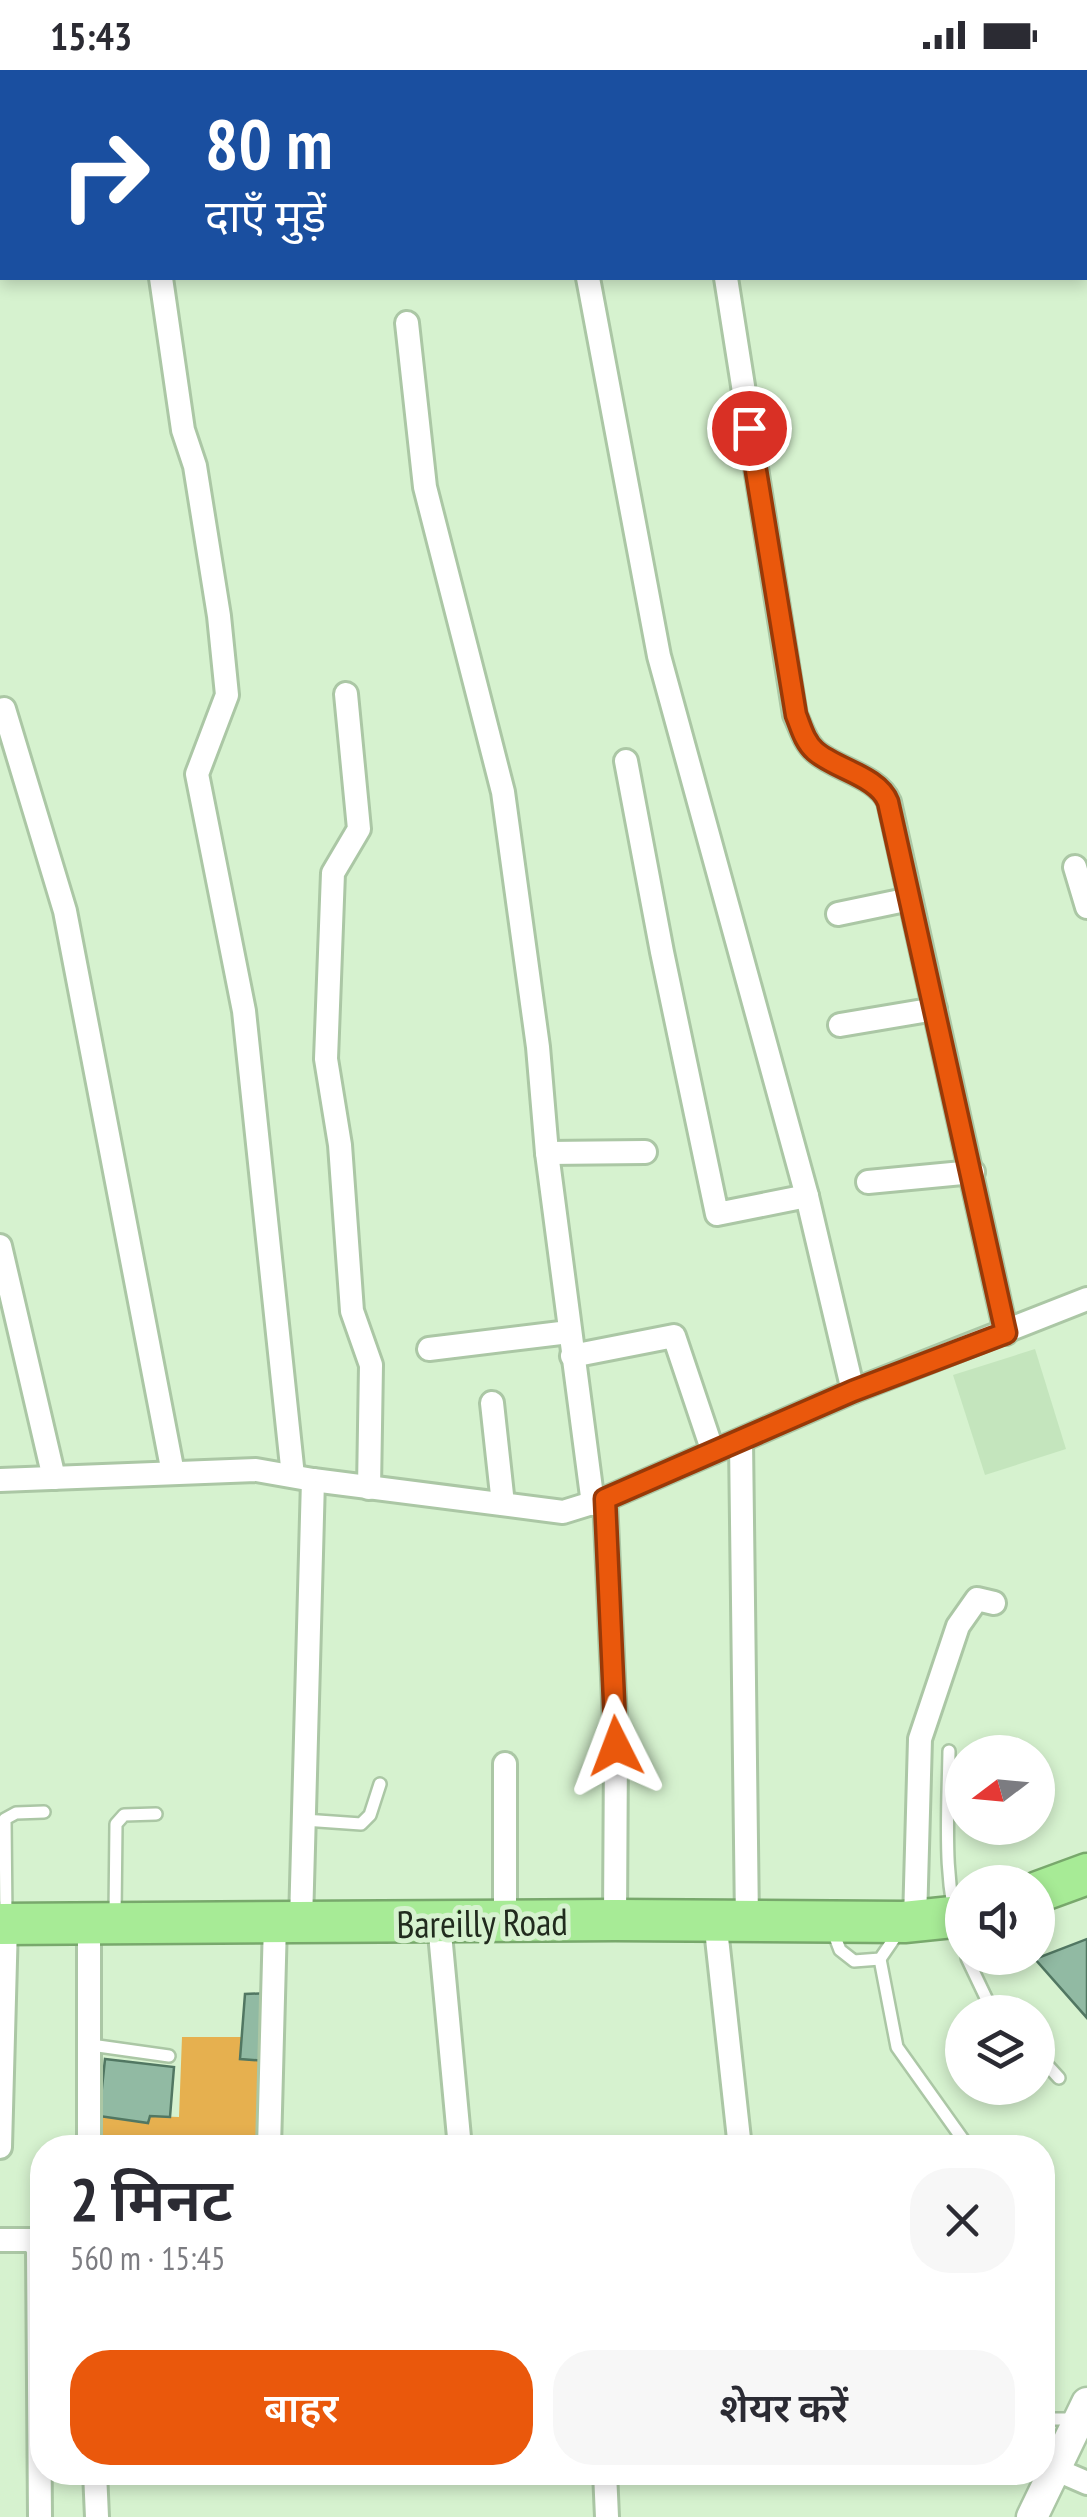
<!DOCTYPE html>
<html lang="hi">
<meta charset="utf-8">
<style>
:root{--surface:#fff;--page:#f7f7f7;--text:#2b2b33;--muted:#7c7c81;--accent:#ea580c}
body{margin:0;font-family:"PT Sans Narrow","Noto Sans Devanagari",sans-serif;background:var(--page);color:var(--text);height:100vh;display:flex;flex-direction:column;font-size:38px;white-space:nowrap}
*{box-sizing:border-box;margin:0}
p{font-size:32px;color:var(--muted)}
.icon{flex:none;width:55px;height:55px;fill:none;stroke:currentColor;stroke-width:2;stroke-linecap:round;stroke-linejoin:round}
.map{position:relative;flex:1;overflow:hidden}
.sheet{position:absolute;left:30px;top:2065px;width:1025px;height:350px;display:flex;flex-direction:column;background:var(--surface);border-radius:40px;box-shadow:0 5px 15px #0003}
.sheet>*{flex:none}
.hud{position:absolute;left:0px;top:0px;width:1088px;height:210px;box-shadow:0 5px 15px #0003;background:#1a4fa0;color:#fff;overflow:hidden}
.needle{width:65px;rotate:254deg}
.controls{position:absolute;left:945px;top:1665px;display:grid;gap:20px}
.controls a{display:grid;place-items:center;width:110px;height:110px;border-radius:50%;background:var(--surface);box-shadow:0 5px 15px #0003;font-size:50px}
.pin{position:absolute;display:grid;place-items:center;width:85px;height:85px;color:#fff;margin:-42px;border:5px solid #fff;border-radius:50%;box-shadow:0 2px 10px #0007}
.me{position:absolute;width:110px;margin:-55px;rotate:357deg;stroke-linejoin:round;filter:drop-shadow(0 0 8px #0008)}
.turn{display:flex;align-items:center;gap:35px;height:210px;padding:0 40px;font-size:45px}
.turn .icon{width:130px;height:130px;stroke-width:2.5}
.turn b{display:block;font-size:70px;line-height:85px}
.round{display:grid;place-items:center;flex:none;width:105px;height:105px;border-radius:40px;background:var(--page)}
.summary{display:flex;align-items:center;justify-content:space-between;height:170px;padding:0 40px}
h1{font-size:60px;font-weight:600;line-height:75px}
.button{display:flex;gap:20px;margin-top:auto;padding:20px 40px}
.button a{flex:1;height:115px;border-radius:40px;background:var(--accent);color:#fff;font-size:40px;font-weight:600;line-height:115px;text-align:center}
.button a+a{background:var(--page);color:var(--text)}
.status{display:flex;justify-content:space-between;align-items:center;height:70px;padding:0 50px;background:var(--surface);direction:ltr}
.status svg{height:28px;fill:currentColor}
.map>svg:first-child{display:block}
</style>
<div class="status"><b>15:43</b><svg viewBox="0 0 49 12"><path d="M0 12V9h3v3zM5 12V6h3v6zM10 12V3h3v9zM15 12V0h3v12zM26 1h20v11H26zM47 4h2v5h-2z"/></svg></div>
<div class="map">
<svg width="1087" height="2447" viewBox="0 0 1087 2447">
<rect width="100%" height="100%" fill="#d6f2cf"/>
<path fill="#c4e5bd" d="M1035,1279L1066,1379L985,1405L953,1305Z"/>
<path fill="#e6b04f" d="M182,1967H242L261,1990L259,2077L98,2078L99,2046L148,2053L150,2046L179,2047Z"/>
<g fill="#91baa3" stroke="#517762" stroke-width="2.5">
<path d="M1087,1869V1948L1035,1889Z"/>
<path d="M270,1923L266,1991L240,1989L245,1924Z"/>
<path d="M105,1989L174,1997L170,2047L150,2046L148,2053L99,2046Z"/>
</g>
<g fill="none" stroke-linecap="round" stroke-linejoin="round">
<g stroke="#abc7a5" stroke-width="16">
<g id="lane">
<path d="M929,2V0"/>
<path d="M949,1681C948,1746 942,1811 962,1874"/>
<path d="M304,1750L361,1754L370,1745L380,1714"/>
<path d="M115,1845L116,1754L124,1745L156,1744"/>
<path d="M6,1849L5,1749L16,1743L44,1742"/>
<path d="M832,1859L840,1880L854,1891L880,1889L900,1860"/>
<path d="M967,1888L987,1930L998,1942"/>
<path d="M880,1889L897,1977L969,2078"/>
<path d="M91,1975L169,1986"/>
<path d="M1038,1985L1059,2008"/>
<path d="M1042,2349H1078"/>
</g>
</g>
<g stroke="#abc7a5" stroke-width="28">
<g id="street">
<path d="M153,2L154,0"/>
<path d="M299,2V0"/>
<path d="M379,2V0"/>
<path d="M499,2V0"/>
<path d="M1085,24H1087"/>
<path d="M0,46H2"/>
<path d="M161,208L183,360L195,396L219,546L227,625L197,704L244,941L293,1406"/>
<path d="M588,208L659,586L807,1126L853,1321"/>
<path d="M726,208L795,645C801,657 804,671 815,681C835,699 878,706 889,732L1006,1263"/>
<path d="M407,253L425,417L503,722L538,977L547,1083L593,1434"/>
<path d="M346,624L359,759L333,803L326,989L340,1075L352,1241L371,1295L369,1418"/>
<path d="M4,639L65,841L173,1403"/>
<path d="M626,691L662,882L717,1144L807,1126"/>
<path d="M1075,797L1087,837"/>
<path d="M838,844L910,829"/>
<path d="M840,955L935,939"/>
<path d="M547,1083L645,1082"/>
<path d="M868,1112L973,1102"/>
<path d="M0,1176L54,1408"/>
<path d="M429,1279L569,1262"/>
<path d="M572,1286L674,1266L713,1382"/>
<path d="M492,1333L503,1434"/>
<path d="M741,1371L747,1852"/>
<path d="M0,1410L256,1400L313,1410L563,1442L605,1429L853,1321L1087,1229"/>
<path d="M605,1429L616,1675L615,1850"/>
<path d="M505,1694V1852"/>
<path d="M715,1850L740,2078"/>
<path d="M915,1851L920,1669L958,1556L977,1529L994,1533"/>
<path d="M301,1852L313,1410"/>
<path d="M89,1853V2078"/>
<path d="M439,1853L460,2078"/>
<path d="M0,2077L6,1854"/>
<path d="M269,2078L275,1853"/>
<path d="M0,2170H32L38,2179L40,2447"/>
<path d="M1057,2400L1087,2413"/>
<path d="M95,2402L97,2447"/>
<path d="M605,2402L607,2447"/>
</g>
</g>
<g stroke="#abc7a5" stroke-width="35">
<path id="secondary" d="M1032,2447L1087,2333"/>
</g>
<g stroke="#78a86c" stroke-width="45">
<g id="highway">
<path d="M1038,1822L1087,1804"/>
<path d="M0,1854L615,1850L904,1852L962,1846"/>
</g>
</g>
<use href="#lane" stroke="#fff" stroke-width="11"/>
<use href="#street" stroke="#fff" stroke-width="22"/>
<use href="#secondary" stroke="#fff" stroke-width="30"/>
<use href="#highway" stroke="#a7eb96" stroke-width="40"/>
<g stroke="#7b8d76" stroke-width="10">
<g id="rail">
<path d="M1085,59H1087"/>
<path d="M0,87H2"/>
</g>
</g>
<use href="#rail" stroke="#d6f2cf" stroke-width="6" stroke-dasharray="19" stroke-linecap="butt"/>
</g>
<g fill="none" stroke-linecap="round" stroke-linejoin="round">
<g stroke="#983908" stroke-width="25">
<path id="route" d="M616,1676L605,1429L853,1321L1006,1263L888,732C878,706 835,699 815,681C804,671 801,657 796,645L749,358"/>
</g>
<use href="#route" stroke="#ea580c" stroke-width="18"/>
</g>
<g text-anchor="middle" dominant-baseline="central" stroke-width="10" stroke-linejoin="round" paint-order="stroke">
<g font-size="38" fill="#212b1e" stroke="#d6f2cf">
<text transform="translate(482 1852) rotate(-1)">Bareilly Road</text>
</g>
</g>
</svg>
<div class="controls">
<a><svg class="needle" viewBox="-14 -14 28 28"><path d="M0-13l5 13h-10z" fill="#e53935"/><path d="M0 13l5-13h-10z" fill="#7c7c81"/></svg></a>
<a><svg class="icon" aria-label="sound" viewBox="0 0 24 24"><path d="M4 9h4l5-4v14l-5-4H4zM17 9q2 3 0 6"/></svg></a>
<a><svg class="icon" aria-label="layers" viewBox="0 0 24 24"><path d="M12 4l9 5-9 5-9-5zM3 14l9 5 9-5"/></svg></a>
</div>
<div class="pin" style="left:749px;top:358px;background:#d93025"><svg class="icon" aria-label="arrive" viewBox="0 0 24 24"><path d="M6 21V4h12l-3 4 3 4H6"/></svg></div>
<svg class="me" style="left:616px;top:1676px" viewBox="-20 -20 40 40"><path d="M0-17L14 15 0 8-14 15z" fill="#ea580c" stroke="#fff" stroke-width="4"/></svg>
<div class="hud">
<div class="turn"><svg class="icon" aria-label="right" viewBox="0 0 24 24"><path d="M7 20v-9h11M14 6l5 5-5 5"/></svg><div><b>80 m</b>दाएँ मुड़ें</div></div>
</div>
<section class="sheet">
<div class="summary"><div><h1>2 मिनट</h1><p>560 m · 15:45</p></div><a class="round"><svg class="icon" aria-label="close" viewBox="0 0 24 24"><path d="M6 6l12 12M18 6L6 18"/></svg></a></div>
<div class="button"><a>बाहर</a><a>शेयर करें</a></div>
</section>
</div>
